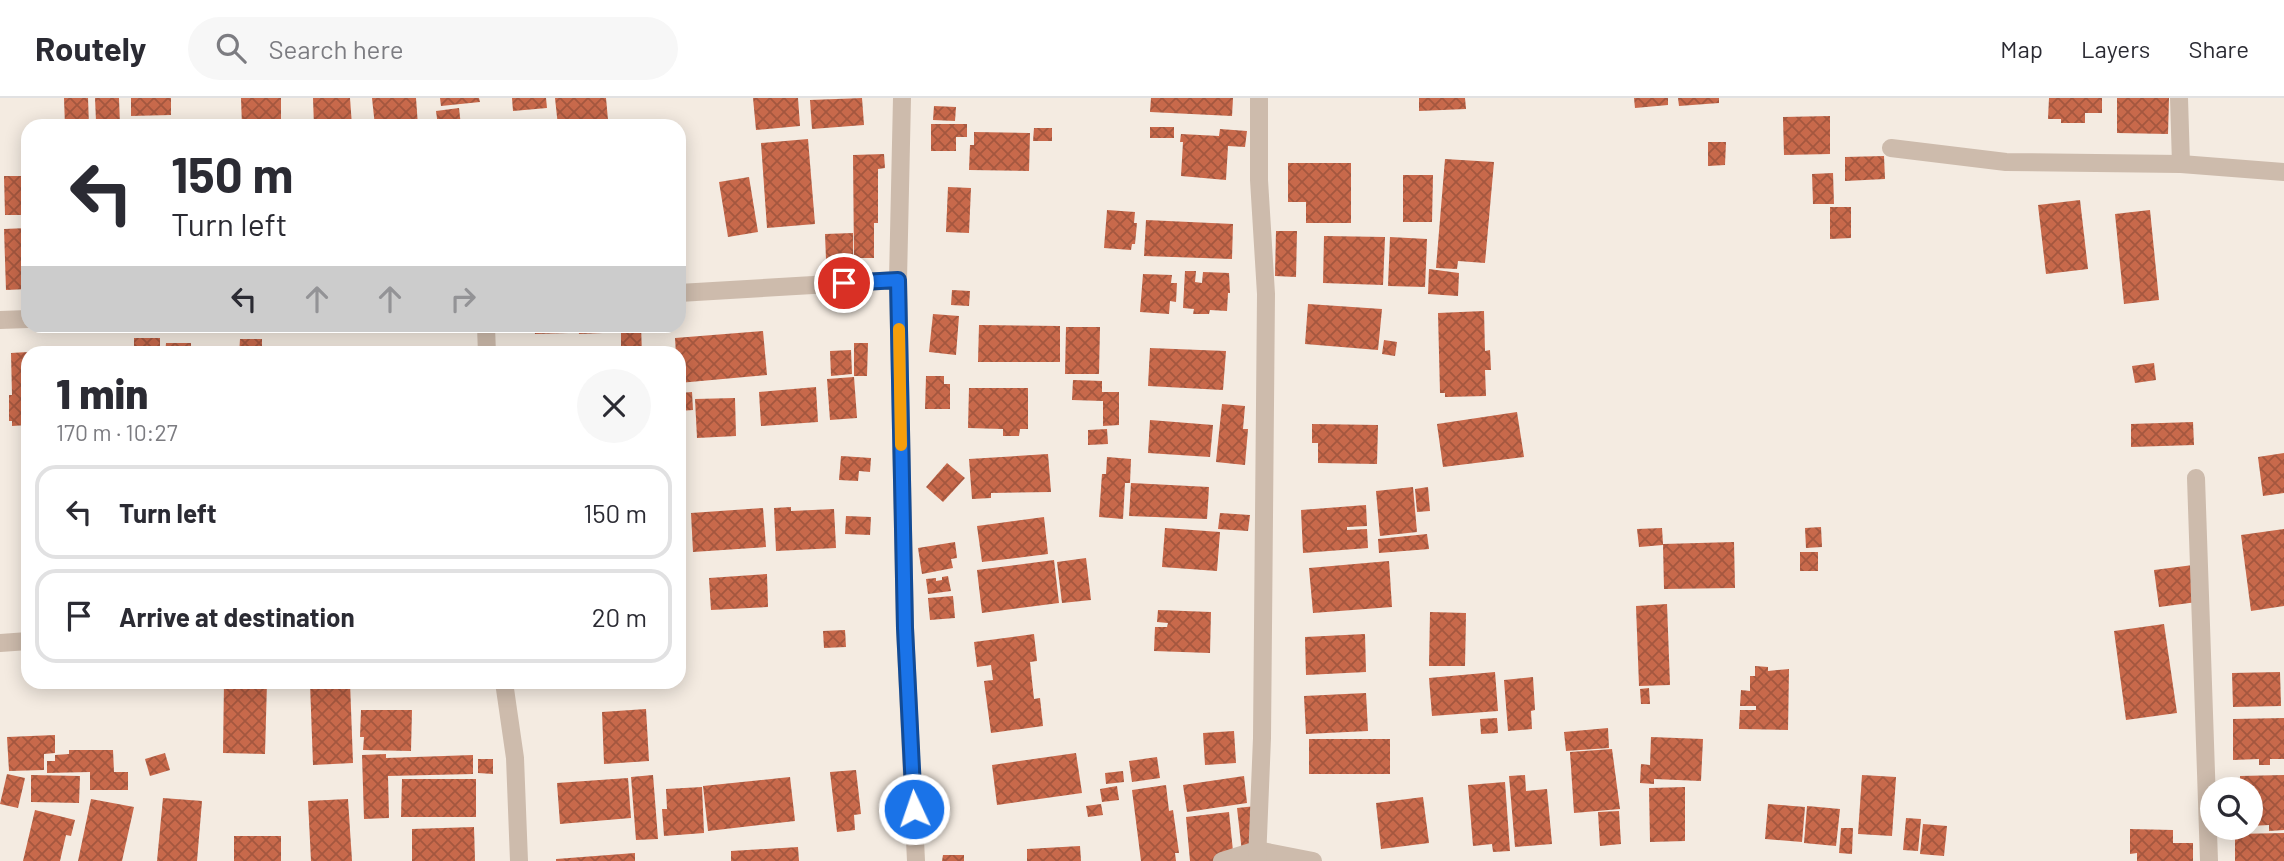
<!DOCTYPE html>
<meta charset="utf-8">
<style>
:root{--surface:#fff;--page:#f7f7f7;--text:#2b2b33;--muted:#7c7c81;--line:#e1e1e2}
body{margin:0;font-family:Barlow,sans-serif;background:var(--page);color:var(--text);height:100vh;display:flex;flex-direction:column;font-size:26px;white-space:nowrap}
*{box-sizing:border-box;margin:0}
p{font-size:23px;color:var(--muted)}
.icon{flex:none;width:38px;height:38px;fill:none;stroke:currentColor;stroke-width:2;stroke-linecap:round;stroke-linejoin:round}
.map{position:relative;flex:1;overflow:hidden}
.drawer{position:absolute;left:21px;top:248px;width:665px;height:343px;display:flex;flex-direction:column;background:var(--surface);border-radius:21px;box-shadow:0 4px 18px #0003}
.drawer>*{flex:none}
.hud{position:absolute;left:21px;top:21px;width:665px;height:214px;border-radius:21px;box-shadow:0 4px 18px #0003;background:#fff;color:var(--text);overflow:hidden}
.buttons{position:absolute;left:2200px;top:679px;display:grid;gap:14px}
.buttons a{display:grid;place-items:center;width:63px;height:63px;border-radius:50%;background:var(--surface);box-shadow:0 4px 18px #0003;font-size:35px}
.pin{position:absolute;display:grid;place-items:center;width:60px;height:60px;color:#fff;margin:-30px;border:4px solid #fff;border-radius:50%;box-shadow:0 2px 7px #0007}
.me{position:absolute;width:77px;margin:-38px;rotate:357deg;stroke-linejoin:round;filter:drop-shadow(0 0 5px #0008)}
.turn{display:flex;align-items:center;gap:24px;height:147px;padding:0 35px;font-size:32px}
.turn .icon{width:91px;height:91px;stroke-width:2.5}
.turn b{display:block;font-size:49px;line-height:60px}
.lanes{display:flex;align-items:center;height:66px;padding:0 35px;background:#0003;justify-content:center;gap:35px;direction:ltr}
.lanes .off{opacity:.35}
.round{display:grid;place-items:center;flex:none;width:74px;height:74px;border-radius:37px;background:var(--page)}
.overview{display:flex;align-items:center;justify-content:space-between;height:119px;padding:0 35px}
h1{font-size:42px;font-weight:800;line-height:52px}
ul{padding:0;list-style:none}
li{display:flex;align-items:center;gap:21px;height:94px;margin:0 14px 10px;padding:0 21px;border:4px solid var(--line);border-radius:21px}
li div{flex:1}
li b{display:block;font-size:26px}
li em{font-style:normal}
header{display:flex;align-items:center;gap:42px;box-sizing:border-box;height:98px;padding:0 35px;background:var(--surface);border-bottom:2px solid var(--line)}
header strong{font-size:33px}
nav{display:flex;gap:38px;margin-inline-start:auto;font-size:24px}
.search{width:490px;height:63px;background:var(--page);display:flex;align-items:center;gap:18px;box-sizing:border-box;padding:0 24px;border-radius:38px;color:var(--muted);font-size:26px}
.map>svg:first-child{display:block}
</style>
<header>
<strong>Routely</strong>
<div class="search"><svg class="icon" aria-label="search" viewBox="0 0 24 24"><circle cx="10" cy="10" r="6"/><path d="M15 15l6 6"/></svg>Search here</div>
<nav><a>Map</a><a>Layers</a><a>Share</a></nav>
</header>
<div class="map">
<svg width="2284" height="763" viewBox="0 0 2284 763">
<defs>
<pattern id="building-cross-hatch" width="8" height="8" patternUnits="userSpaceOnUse" patternTransform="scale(1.75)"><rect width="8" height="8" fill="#c8694b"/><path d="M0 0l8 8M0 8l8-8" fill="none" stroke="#a4573f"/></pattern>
</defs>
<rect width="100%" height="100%" fill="#f4ebe1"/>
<g fill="url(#building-cross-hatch)">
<path d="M64,0H88L89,28H65Z"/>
<path d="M95,0H119L120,28H91V23H96Z"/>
<path d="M131,0H171V17L131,18Z"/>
<path d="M241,0H281V28H242Z"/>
<path d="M313,0H350L352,28H314Z"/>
<path d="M372,0H416L418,28H375Z"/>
<path d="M440,0H479L480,4L441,8Z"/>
<path d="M512,0H546L547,10L513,13Z"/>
<path d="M555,0H606L608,22L558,28Z"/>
<path d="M753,0H798L800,28L756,32Z"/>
<path d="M862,0L864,27L812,31L810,2Z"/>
<path d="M1151,0H1233L1232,18L1150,14Z"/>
<path d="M1419,0H1465L1466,11L1419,13Z"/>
<path d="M1634,0H1668V7L1635,10Z"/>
<path d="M1678,0H1719V5L1679,8Z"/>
<path d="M2049,0H2102V15H2085V25H2061V21H2048Z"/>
<path d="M2117,0H2169L2168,36L2117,35Z"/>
<path d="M934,8L956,9L955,23L933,22Z"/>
<path d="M459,10L461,28H438L436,13Z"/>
<path d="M1830,18V56L1784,57L1783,19Z"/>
<path d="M931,26H967V39H956V53H931Z"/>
<rect x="1150" y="29" width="24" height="11"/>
<path d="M1034,30H1052V43H1033Z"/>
<path d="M1220,31L1247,33L1245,49L1228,48L1226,82L1181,78L1183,44H1180L1181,36L1219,38Z"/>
<path d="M974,34L1030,35L1029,73L969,72L970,47H974Z"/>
<path d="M808,41L815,126L767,130L761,45Z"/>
<path d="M1708,44H1726L1725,67L1708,68Z"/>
<path d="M884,56L885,70L878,71V125H874V160H854L853,57Z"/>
<path d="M1884,58L1885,81L1845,83V59Z"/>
<path d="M1445,61L1494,64L1485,165L1458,163L1457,171L1436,170Z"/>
<path d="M1288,65H1351V125H1306V104H1288Z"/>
<path d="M1833,75L1834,106H1813L1812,76Z"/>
<path d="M1403,77H1433L1432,124H1403Z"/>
<path d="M4,78H28V117H5Z"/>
<path d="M749,79L758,134L728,139L719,84Z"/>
<path d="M948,89L971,90L969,135L946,134Z"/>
<path d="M2080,102L2088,171L2046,176L2038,107Z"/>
<path d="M1830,109H1851V140L1830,141Z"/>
<path d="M1107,112L1135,114L1134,125H1137L1135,146H1132L1131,152L1104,150Z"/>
<path d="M2150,112L2159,202L2124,206L2115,116Z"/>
<path d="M1146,122L1233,126L1232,161L1144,158Z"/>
<path d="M28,130V191L6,192L4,131Z"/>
<path d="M1276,133H1297L1296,179L1275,178Z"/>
<path d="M853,135V160L826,161L825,136Z"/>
<path d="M1324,138L1385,139L1383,187L1323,185Z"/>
<path d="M1390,139L1427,141L1425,189L1388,188Z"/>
<path d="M1429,171L1459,175L1458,198L1428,196Z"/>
<path d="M1185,173H1196L1195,184L1202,185L1203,174L1229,175L1230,195H1228L1227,213L1210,212L1209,216H1193L1194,211L1183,210Z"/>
<path d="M1143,176L1172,177L1171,185H1177L1176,204L1170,203L1169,216L1140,214Z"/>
<path d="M952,192L970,193L969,208L951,207Z"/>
<path d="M1308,206L1382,211L1378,252L1305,246Z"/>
<path d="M1484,213L1485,253L1490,252L1491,272H1485L1486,298L1445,299V295H1440L1438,215Z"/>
<path d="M933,216L959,218L956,257L929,254Z"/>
<path d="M979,227L1060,228V264H978Z"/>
<path d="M534,228H569V235L535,236Z"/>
<path d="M578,228H603V235L579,236Z"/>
<path d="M621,228H641L642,256H621Z"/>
<path d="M1066,229H1100L1099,276H1065Z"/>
<path d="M763,233L767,277L679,285V256H676L675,240Z"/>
<rect x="134" y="240" width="26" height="16"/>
<path d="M240,241H262V256H239Z"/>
<path d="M1384,242L1397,244L1395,258L1382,256Z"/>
<path d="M166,245H191V256H165Z"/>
<path d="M854,245H868L867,278H854Z"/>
<path d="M1150,250L1226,253L1223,292L1148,288Z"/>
<path d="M851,252L852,276L831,278L830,253Z"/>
<path d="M28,254V327L12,328V323H9V297H12L11,255Z"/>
<path d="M2154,265L2156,282L2135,285L2132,268Z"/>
<path d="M926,278H944V286H950V311H925Z"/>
<path d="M854,279L857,320L830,322L827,281Z"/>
<path d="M1073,282L1102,283V294H1119V327L1103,328V303L1072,302Z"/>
<path d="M816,289L818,324L761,328L759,294Z"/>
<path d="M969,290H1028V331H1020L1019,338H1003V331L968,330Z"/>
<path d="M692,294L693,312L679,313V295Z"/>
<path d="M735,300L736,338L697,340L695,301Z"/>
<path d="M1222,306L1245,308L1243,331H1248L1245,367L1216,364Z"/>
<path d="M1517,314L1524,359L1443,369L1437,326Z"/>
<path d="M1150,322L1213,327L1210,359L1148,355Z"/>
<path d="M2193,324L2194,347L2131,349V326Z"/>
<path d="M1312,326L1378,327L1377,366L1318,365V345H1312Z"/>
<path d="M1107,331L1108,346L1088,347V332Z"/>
<path d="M2284,355V395L2263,398L2258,359Z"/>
<path d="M1048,356L1051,394L991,395V400L972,401L969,361Z"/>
<path d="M841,358L871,360L870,374L859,373L858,383L839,382Z"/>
<path d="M1107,359L1131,361L1130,385H1125L1123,421L1099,419L1102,376H1106Z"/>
<path d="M947,365L965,380L943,404L926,389Z"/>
<path d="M1131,385L1209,389L1207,421L1129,418Z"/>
<path d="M1413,389L1417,434L1380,438L1376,393Z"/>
<path d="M1428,389L1430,413L1417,414L1415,391Z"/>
<path d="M1366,407L1367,428L1347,429V432L1367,431L1368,450L1303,455L1301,412Z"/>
<path d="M791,409V413L834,411L836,450L776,453L774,410Z"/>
<path d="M763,410L766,449L693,454L691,415Z"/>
<path d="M1220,415L1250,417L1248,433L1218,431Z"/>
<path d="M846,418L871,419L870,437L845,436Z"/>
<path d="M1044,419L1048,456L982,464L977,428Z"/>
<path d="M1821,429L1822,449L1806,450L1805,430Z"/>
<path d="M1165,430L1220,434L1217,473L1162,469Z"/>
<path d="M1662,430L1663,446L1734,444L1735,490L1664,491L1663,447L1639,449L1637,431Z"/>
<path d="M2284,431V508L2251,513L2241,437Z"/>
<path d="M1427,436L1429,451L1379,455L1378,441Z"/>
<path d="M955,444L957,460L951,461L953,470L922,476L918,450Z"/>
<rect x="1800" y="454" width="18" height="19"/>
<path d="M1086,460L1091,502L1062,505L1057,464Z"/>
<path d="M1054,462L1059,505L982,515L977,472Z"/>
<path d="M1389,463L1392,509L1313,515L1309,470Z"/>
<path d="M2193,467L2197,504L2159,509L2154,472Z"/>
<path d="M767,476L768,509L711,512L709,480Z"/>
<path d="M948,478L951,493L928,496L926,481L936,480V483L942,482V479Z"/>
<path d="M953,498L955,520L930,522L928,500Z"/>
<path d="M1667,506L1670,587L1639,588L1636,508Z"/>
<path d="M1158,512L1211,514L1210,555L1154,553L1155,529H1167L1168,525L1157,524Z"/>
<path d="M1430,514L1466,515L1465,568H1429Z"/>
<path d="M2164,526L2177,615L2126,622L2114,533Z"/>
<path d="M845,532L846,549L824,550L823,533Z"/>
<path d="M1034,536L1037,563L1030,564L1034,601L1040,600L1043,628L991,635L984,583L993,582L991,567L977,569L974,544Z"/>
<path d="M1365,536L1366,574L1306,577L1305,539Z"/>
<path d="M1755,568L1768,569V573L1789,571L1788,632L1739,631L1740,612H1756V608H1740L1741,592L1750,593V578H1755Z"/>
<path d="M1495,574L1498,613L1432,618L1429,580Z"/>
<path d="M2280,574L2281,608L2233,609L2232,575Z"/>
<path d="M1533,579L1535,612L1531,613L1532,631L1508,633L1504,582Z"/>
<path d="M224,584H267L265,656L223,655Z"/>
<path d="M350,584L353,665L313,667L310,585Z"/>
<path d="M1649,590L1650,606H1641L1640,591Z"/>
<path d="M1366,595L1368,633L1306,636L1304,598Z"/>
<path d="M646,611L649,663L604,666L602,614Z"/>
<path d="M361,612H412L411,653L363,652L364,639H360Z"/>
<path d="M1497,620L1498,635L1481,636L1480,621Z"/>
<path d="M2284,620V661H2270V667H2259V661L2233,662V621Z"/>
<path d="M1608,630L1609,650L1566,653L1564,634Z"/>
<path d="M1234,633L1236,665L1205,667L1203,635Z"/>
<path d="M55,637V655L44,656V672L9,673L7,639Z"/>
<path d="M1651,639L1703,641L1701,683L1654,681V686L1640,685L1641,666L1650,667Z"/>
<rect x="1309" y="641" width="81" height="35"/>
<path d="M1612,651L1620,711L1574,715L1570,654Z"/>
<path d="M69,652H113L114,674H128V692H90V674L47,675V663H55V657L69,656Z"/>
<path d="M165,655L170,672L150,678L145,661Z"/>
<path d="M1076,655L1082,695L997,707L992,667Z"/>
<path d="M386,656V660L473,657V676L388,678L389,720L364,721L362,657Z"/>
<path d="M1157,659L1160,680L1132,684L1129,663Z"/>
<path d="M478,661H493V676L478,675Z"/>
<path d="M856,672L861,716L854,717L855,732L837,734L830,674Z"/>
<path d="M1123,673L1124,684L1106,686L1105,675Z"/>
<path d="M7,676L25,680L18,710L0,706Z"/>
<path d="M31,677L80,678L79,705L31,704Z"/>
<path d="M653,677L658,741L636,742L631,679Z"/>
<path d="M1525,677L1526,693L1547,691L1552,746L1515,749L1509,678Z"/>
<path d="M1862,677L1896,679L1892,738L1858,736Z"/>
<path d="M2284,677V732L2269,733V727L2250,728V691H2240V678Z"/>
<path d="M1244,678L1247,705L1187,714L1183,687Z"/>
<path d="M790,679L795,723L708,733L703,688Z"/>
<path d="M628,680L631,720L560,726L557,685Z"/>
<path d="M402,681H476V719H401Z"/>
<path d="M1505,684L1510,753L1493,754L1492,746L1473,748L1468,687Z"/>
<path d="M1166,687L1169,713L1173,712L1179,755H1175L1176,763H1141L1132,692Z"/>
<path d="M1117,688L1119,702L1102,704L1100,691Z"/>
<path d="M702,689L704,735L664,738L662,711H667L666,691Z"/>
<path d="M1685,689V743L1650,744L1649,690Z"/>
<path d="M1423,699L1429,745L1381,751L1376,705Z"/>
<path d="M163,700L202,703L197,763H157Z"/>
<path d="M91,701L134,709L122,763H78Z"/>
<path d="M348,701L352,763H311L308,703Z"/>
<path d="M1101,706L1103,717L1088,719L1086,708Z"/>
<path d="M1768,706L1805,709L1802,744L1765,741Z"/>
<path d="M1256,708L1262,763H1243L1237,710Z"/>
<path d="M1807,708L1840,711L1836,748L1804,745Z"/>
<path d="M35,712L75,722L71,738L66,737L60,763H23Z"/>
<path d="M1619,713L1621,746L1600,748L1598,714Z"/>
<path d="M1229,714L1234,763H1190L1186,719Z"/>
<path d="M1906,720L1921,721L1918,753L1903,752Z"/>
<path d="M1923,726L1947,728L1944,758L1920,756Z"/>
<path d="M474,729L475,763H412V731Z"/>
<path d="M1841,730H1853L1852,756L1839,755Z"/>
<path d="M2130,731L2173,732V745H2193V763H2137V755L2130,756Z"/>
<path d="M2284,735V763H2235V736Z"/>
<rect x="234" y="738" width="47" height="25"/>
<path d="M1080,748L1081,763H1027V751Z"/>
<path d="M798,749L799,763H731V753Z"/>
<path d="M635,755V763H556V761Z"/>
<path d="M943,757H964V763H942Z"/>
</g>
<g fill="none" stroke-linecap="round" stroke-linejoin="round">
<g stroke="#cdbbac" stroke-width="18">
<path d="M2179,0L2181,66"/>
<path d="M1891,50L2006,64L2181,66L2284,74"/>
<path d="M679,195L898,182"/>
<path d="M0,222L28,221"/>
<path d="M486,228L487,256"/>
<path d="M2196,380L2209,763"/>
<path d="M0,545L28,543"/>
<path d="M504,584L515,660L519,763"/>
<path d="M1222,763L1257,752L1313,763"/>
<path d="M1257,763L1262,640L1266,196L1259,82V0"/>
</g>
<path stroke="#cdbbac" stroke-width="18" d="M902,0L898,182L905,530L916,763"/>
</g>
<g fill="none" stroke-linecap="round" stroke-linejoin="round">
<g stroke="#114b97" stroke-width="18">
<path id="route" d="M844,185L898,182L905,530L914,711"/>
</g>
<use href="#route" stroke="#1a73e8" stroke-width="12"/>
<path stroke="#f59e0b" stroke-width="12" d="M899,231L901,347"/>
</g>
</svg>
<div class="buttons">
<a><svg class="icon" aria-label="search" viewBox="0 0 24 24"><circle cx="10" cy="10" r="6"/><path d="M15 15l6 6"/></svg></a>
</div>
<div class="pin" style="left:844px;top:185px;background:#d93025"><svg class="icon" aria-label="arrive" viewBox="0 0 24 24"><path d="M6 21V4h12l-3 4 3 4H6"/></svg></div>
<svg class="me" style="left:914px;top:711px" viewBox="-20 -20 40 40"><circle r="17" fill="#1a73e8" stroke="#fff" stroke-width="3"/><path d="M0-11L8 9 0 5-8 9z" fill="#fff"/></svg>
<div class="hud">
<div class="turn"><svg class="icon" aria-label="left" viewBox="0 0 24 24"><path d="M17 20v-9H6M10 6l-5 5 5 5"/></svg><div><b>150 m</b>Turn left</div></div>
<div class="lanes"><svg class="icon" aria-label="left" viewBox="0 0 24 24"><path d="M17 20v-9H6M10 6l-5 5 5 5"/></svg><svg class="icon off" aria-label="ahead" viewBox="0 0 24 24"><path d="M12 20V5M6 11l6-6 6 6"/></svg><svg class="icon off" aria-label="ahead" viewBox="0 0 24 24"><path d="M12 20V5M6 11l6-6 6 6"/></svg><svg class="icon off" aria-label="right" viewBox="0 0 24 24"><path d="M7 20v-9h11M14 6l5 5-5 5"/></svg></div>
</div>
<section class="drawer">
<div class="overview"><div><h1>1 min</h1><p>170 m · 10:27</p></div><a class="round"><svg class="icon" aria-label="close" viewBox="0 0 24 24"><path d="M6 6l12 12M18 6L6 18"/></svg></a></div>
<ul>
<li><svg class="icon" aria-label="left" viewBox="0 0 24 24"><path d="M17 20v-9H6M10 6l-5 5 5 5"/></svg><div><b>Turn left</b></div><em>150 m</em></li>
<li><svg class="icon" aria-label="arrive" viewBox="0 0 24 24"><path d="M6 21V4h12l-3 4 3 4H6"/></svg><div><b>Arrive at destination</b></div><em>20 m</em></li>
</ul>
</section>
</div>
